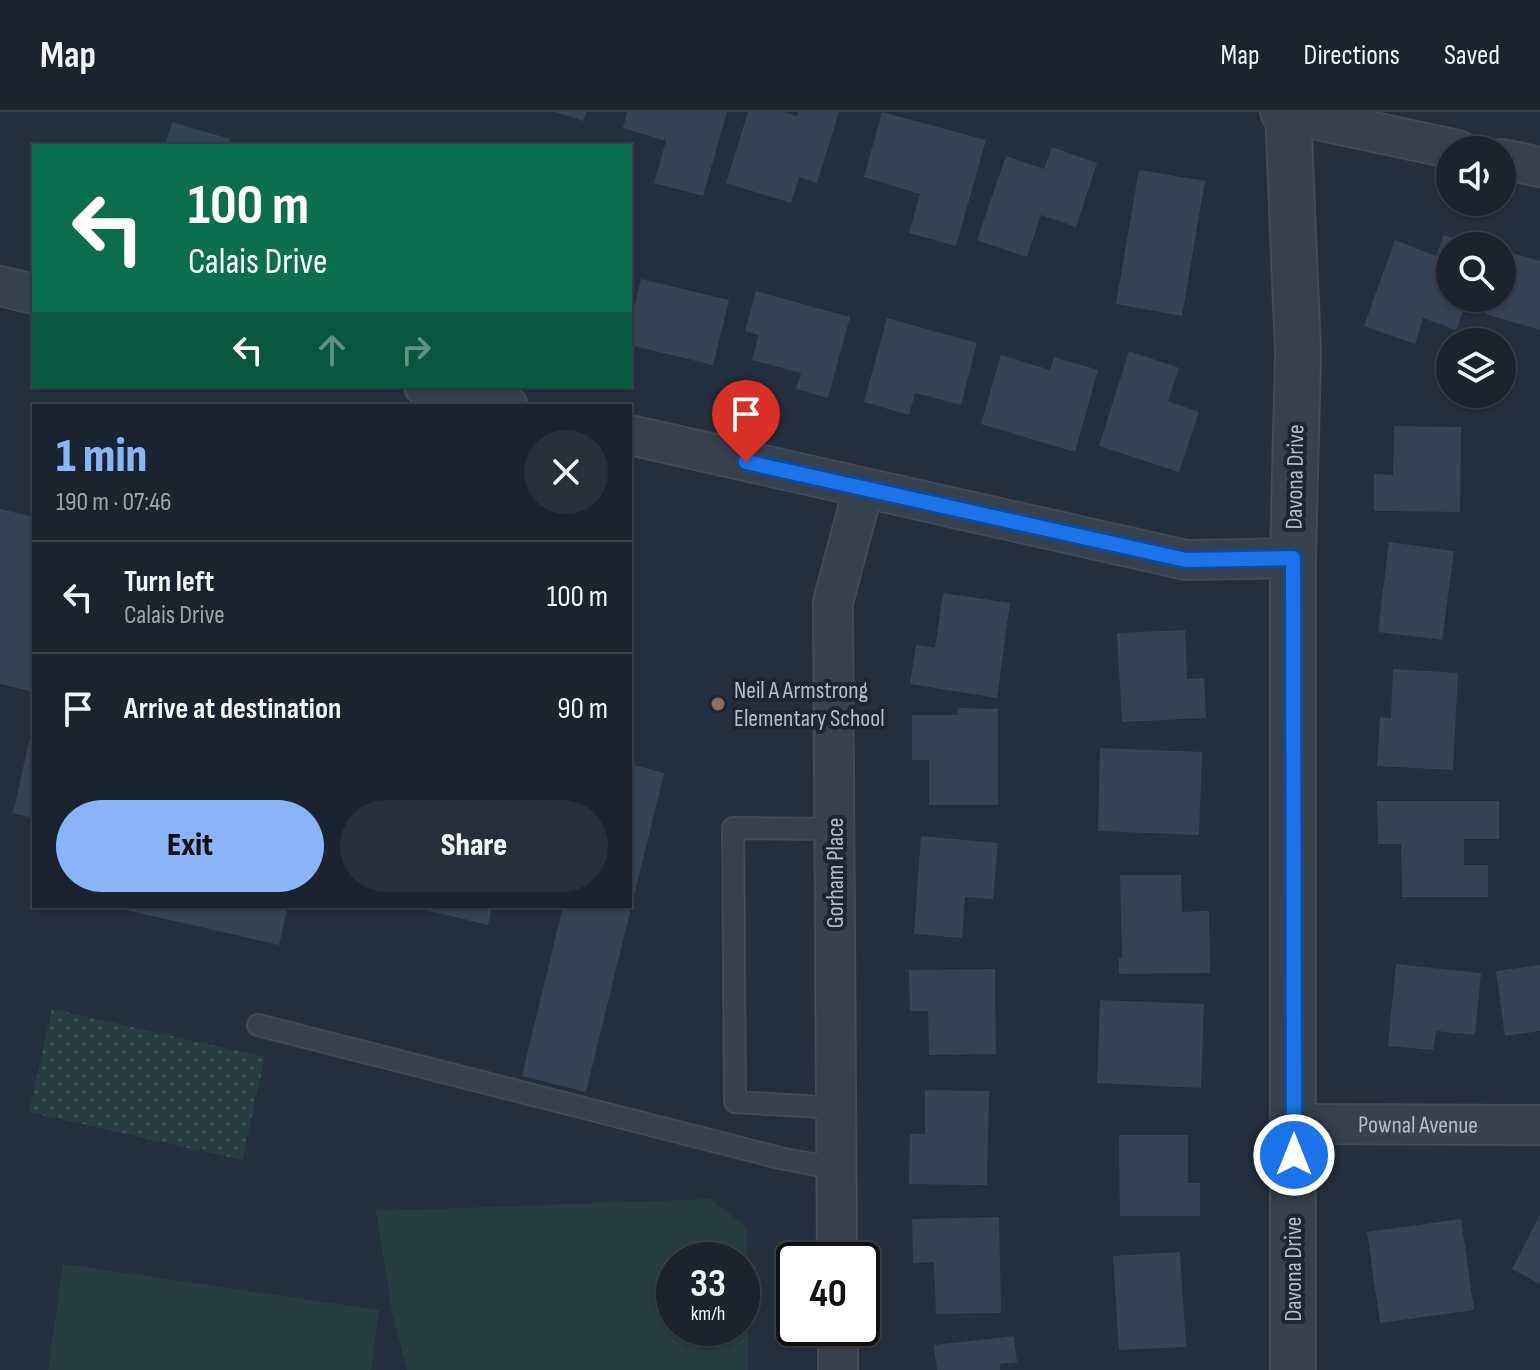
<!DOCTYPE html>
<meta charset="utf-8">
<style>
:root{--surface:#1b232e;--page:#282f3a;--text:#f1f3f6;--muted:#a0a4aa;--line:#39404a;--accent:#8ab4f8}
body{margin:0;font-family:"Sofia Sans Condensed",sans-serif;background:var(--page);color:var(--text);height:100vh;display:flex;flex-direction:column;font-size:30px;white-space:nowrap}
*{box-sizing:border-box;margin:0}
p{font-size:26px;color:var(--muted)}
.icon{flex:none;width:44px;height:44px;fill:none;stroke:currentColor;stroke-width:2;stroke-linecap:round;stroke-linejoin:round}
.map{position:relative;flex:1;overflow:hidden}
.side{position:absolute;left:32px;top:292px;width:600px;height:504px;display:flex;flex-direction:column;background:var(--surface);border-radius:0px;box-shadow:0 2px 6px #0004,0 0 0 2px var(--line)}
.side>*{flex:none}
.guide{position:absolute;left:32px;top:32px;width:600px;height:244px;border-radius:0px;box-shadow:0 2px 6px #0004,0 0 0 2px var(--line);background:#0b6e4f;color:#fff;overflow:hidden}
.controls{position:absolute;left:1436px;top:24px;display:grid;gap:16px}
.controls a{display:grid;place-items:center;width:80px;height:80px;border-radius:50%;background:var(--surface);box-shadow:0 2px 6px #0004,0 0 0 2px var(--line);font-size:40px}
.speed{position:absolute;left:656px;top:1130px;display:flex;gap:16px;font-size:40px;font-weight:700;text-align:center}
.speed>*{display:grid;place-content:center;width:104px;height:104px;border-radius:50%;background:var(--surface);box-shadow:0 2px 6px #0004,0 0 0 2px var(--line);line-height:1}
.speed small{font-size:20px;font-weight:400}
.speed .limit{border:4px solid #111;border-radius:12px;background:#fff;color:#111}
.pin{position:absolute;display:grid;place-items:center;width:68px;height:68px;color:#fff;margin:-82px -34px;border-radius:50% 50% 50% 0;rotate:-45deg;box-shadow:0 0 8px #0007}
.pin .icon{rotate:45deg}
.me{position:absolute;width:88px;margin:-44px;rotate:0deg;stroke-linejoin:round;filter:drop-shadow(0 0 6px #0008)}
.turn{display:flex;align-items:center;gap:28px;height:168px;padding:0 24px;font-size:36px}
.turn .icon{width:104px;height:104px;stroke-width:2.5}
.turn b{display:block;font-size:56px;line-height:68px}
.lanes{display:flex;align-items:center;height:76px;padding:0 24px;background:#0003;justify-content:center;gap:40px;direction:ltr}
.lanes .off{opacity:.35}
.round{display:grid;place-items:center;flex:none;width:84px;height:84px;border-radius:42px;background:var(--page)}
.summary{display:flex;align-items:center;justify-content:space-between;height:136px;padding:0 24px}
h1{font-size:48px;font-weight:800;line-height:60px;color:var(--accent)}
.button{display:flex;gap:16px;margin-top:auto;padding:16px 24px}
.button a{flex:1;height:92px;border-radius:48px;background:var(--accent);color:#111;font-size:32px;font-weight:800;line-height:92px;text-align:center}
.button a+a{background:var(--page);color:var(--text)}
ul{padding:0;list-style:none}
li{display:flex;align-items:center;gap:24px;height:112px;padding:0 24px;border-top:2px solid var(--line)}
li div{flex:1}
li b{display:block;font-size:30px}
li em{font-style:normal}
header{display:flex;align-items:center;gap:48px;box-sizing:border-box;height:112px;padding:0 40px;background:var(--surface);border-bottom:2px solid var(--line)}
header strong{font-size:38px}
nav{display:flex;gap:44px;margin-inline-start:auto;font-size:28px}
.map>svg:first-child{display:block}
</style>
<header>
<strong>Map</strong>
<nav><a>Map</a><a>Directions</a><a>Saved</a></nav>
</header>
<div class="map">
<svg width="1540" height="1258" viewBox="0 0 1540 1258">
<defs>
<pattern id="park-dots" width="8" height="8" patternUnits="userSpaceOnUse" patternTransform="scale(2)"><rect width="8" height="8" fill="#263c3f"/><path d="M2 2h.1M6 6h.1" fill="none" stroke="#435659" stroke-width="1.8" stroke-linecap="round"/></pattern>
</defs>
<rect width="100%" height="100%" fill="#242f3e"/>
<g fill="#263c3f" fill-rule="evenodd">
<path d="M710,1087L747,1115L748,1258H407L392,1201L376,1099ZM674,1148H742V1216H674Z"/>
<path d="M63,1152L379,1198L371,1258H48Z"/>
</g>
<path fill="url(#park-dots)" d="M52,897L265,945L242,1048L29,1000Z"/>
<g fill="#364354">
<path d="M555,0H586L583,9Z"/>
<path d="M627,0H727L703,84L654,71L666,29L623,16Z"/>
<path d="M748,0H784L797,4L799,0H839L817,71L799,65L791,91L726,71Z"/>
<path d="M882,0L986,28L956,134L909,121L920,82L864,65Z"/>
<path d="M172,10L230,27L227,34H165Z"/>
<path d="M1052,35L1097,51L1076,115L1041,103L1027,145L977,128L1006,44L1044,57Z"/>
<path d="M1139,58L1205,69L1182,204L1116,192Z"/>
<path d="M1444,123L1473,134H1450V186H1468L1456,218L1423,206L1415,232L1364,214L1395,128L1436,144Z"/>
<path d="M1504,139L1540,149V218L1485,202L1490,186H1502Z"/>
<path d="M641,167L729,188L713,253L630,233V212Z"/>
<path d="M756,179L850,205L828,286L796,277L801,261L752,248L759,223L745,219Z"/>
<path d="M887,206L977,231L961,293L915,281L909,303L864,290Z"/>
<path d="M1129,239L1179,256L1168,289L1199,300L1179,360L1099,334Z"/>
<path d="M1001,243L1050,258L1054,245L1098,258L1075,340L981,312Z"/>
<path d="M1394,314L1461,315L1460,400L1374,399V362L1393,363Z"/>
<path d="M0,397L34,405V580L0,572Z"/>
<path d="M1389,430L1454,439L1442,528L1378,520Z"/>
<path d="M943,481L1010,491L997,586L910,572L916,533L935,536Z"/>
<path d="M1185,518L1187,567L1204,566L1206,606L1122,610L1117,521Z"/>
<path d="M1393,557L1458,561L1453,658L1377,654L1380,605L1391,606Z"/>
<path d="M958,596L998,597V693H929V648H912V603H957Z"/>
<path d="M33,612H34V706L13,701Z"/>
<path d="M1100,636L1202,640L1199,723L1098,719Z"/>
<path d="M630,652L664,661L586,980L522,964L563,794H630Z"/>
<path d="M1377,689H1499V727H1464V753H1488V785H1402L1401,732H1378Z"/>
<path d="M921,724L998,731L993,787L965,785L962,826L914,822Z"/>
<path d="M1120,763H1181L1182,800L1209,799L1210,861L1119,862V846L1122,847Z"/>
<path d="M127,794H288L279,833L126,798Z"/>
<path d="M410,794H492L488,813Z"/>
<path d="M1396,852L1481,861L1475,923L1436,919L1433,938L1388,934Z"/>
<path d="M1540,853V919L1505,924L1496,859Z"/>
<path d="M995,857L996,942L929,943L928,899H910L909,858Z"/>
<path d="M1100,888L1204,892L1201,976L1097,971Z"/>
<path d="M925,978L989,979L987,1073L909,1072L910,1022H925Z"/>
<path d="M1119,1023H1188V1071H1200V1104H1120Z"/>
<path d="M1540,1103V1172L1512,1157Z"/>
<path d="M999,1105L1001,1201L936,1202L934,1150L913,1151L912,1107Z"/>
<path d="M1461,1107L1474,1198L1380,1211L1367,1120Z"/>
<path d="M1180,1140L1186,1235L1119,1238L1113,1144Z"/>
<path d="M1014,1224L1017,1250L1000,1252V1258H937L934,1233Z"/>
</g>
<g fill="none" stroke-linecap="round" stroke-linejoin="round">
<g stroke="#414a57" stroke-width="24">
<g id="service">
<path d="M835,717L733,716L735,990L836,996"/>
<path d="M258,913L780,1046L837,1057"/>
</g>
</g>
<g stroke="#414a57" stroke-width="42">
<g id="minor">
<path d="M1280,0L1458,38"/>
<path d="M1502,47L1540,55"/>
<path d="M0,174L34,182"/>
<path d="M424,274L508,294"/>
<path d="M630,323L1186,448L1293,446"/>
<path id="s1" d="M1294,1012L1540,1013"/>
<path d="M837,1148L833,490L863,378"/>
<path d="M838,1216V1258"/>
</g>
</g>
<g stroke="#414a57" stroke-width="48">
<path id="tertiary" d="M1288,0L1298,240L1293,446V1258"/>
</g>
<use href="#service" stroke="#38414e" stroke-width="20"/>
<use href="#minor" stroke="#38414e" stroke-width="38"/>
<use href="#tertiary" stroke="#38414e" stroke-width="44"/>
</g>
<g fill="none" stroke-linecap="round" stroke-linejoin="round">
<g stroke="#114b97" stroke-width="20">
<path id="route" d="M746,350L1186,448L1293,446L1294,1043"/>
</g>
<use href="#route" stroke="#1a73e8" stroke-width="14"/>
</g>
<circle fill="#8d6e63" stroke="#1d2633" stroke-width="3" cx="718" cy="592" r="8"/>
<g text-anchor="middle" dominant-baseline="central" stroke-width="8" stroke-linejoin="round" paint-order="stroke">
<g font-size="24" fill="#b4bcc9" stroke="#1d2633">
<text transform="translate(1295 365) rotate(-89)">Davona Drive</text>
<text transform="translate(835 761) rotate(-90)">Gorham Place</text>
<text stroke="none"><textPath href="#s1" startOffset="124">Pownal Avenue</textPath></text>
<text transform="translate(1293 1157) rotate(-90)">Davona Drive</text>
</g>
<g font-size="24" fill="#b4bcc9" stroke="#1d2633" text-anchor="start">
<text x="734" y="578">Neil A Armstrong<tspan x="734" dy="28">Elementary School</tspan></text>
</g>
</g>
</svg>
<div class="controls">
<a><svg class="icon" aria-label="sound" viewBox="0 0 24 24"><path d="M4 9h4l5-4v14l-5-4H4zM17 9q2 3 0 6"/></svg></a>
<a><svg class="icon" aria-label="search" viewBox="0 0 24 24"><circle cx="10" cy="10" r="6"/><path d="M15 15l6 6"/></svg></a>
<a><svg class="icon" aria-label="layers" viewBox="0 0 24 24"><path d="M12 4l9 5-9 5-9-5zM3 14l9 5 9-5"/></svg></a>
</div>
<div class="speed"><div>33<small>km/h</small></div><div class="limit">40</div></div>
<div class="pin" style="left:746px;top:350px;background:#d93025"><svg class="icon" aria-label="arrive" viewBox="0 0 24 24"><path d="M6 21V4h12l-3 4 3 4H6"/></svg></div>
<svg class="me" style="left:1294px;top:1043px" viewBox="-20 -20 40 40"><circle r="17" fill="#1a73e8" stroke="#fff" stroke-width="3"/><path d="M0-11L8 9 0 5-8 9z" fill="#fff"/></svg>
<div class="guide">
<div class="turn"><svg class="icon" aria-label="left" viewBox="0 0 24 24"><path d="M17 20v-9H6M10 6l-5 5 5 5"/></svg><div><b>100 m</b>Calais Drive</div></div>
<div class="lanes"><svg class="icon" aria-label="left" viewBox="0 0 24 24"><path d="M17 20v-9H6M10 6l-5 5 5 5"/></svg><svg class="icon off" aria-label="ahead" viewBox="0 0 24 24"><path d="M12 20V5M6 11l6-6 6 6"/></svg><svg class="icon off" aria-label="right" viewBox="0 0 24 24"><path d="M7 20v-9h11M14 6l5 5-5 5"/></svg></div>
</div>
<section class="side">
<div class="summary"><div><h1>1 min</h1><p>190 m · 07:46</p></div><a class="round"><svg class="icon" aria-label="close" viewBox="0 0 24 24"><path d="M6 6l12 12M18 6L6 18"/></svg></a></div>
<ul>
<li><svg class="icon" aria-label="left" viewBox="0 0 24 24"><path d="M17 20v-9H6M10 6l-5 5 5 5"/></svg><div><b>Turn left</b><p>Calais Drive</p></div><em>100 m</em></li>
<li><svg class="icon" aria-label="arrive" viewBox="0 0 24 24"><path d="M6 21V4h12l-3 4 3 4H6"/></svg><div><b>Arrive at destination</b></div><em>90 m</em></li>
</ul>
<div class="button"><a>Exit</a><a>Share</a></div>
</section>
</div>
